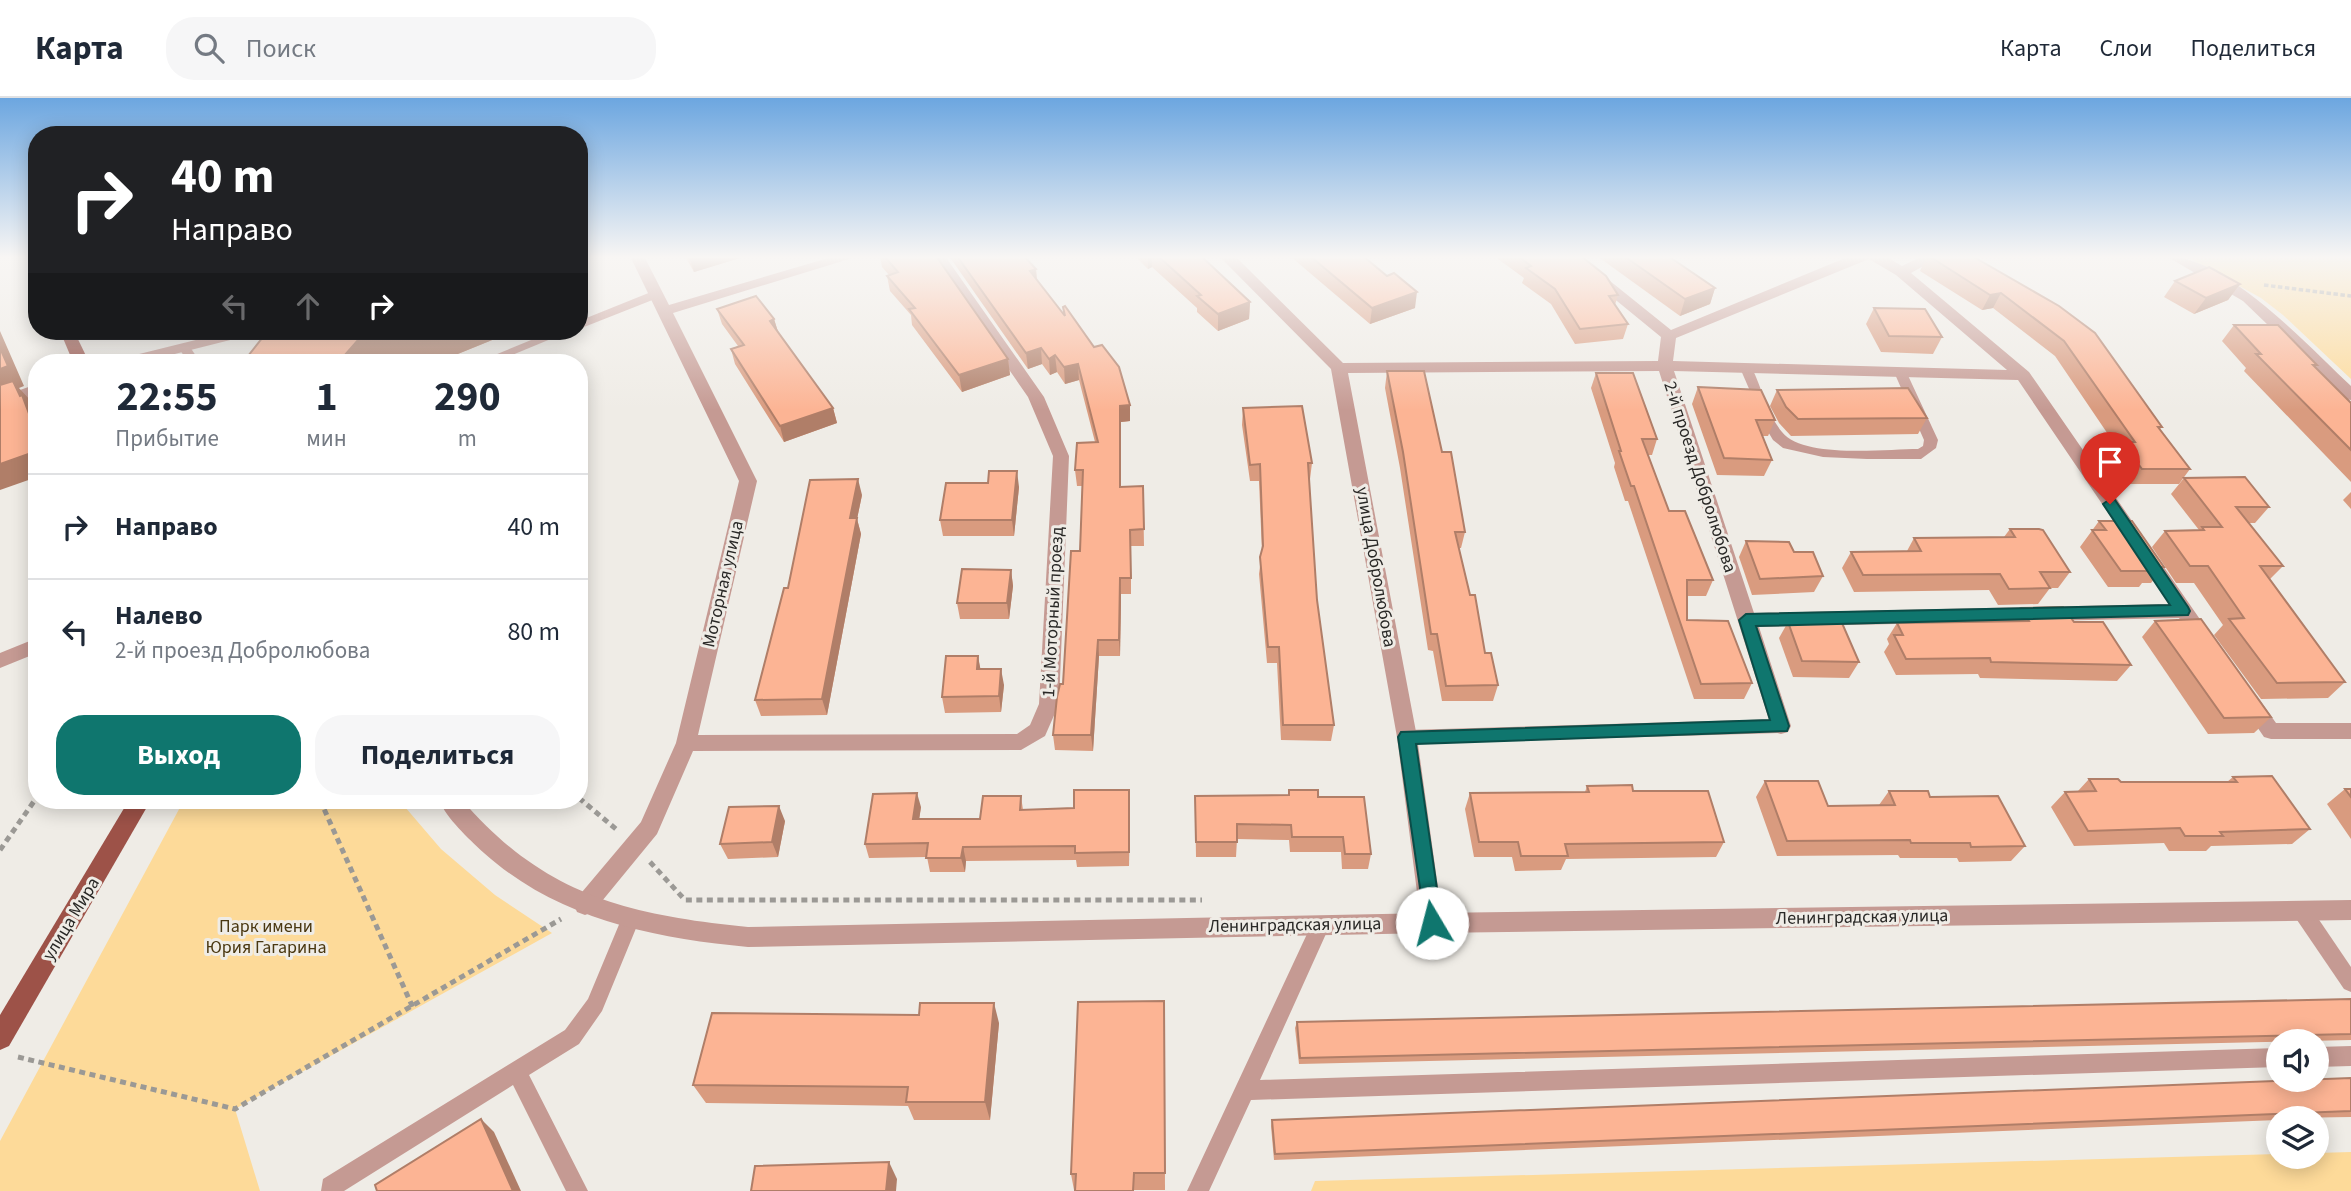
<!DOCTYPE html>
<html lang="ru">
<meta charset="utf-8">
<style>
:root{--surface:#fff;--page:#f6f6f7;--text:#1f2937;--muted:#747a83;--line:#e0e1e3;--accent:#0f766e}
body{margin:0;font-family:"Source Sans 3",sans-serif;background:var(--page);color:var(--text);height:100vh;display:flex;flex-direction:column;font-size:26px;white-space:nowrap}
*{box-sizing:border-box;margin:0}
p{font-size:23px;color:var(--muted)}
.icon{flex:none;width:38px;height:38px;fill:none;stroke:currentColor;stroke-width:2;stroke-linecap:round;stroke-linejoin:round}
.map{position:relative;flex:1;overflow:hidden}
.drawer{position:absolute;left:28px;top:256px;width:560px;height:455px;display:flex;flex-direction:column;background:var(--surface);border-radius:28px;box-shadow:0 4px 18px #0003}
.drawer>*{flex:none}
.guide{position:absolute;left:28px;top:28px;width:560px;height:214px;border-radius:28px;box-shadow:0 4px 18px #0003;background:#202124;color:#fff;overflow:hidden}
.controls{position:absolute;left:2266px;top:931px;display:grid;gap:14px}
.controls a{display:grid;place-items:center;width:63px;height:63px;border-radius:50%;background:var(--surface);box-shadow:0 4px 18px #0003;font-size:35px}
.pin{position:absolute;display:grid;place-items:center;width:60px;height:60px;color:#fff;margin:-72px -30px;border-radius:50% 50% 50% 0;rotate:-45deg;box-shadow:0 0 7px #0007}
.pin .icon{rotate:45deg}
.me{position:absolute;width:77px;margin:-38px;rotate:352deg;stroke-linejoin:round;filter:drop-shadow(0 0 5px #0008)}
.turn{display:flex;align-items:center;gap:24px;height:147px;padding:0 28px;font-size:32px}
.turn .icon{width:91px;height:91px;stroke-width:2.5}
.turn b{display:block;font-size:49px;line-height:60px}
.lanes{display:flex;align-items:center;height:66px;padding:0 28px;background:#0003;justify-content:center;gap:35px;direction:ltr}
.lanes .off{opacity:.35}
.eta{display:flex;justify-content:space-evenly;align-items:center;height:119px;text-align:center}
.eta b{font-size:42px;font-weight:700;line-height:49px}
.button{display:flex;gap:14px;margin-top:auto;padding:14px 28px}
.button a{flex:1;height:80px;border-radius:28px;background:var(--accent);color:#fff;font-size:28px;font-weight:700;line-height:80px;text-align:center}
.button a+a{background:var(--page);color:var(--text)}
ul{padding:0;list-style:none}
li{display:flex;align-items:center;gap:21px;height:105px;padding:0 28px;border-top:2px solid var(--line)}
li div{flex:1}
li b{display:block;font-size:26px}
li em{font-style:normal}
header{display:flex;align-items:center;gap:42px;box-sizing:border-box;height:98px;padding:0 35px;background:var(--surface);border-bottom:2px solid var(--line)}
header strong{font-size:33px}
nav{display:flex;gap:38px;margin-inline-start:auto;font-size:24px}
.search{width:490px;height:63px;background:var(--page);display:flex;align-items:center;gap:18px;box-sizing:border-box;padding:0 24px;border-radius:28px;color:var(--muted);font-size:26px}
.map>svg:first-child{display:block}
</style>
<header>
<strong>Карта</strong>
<div class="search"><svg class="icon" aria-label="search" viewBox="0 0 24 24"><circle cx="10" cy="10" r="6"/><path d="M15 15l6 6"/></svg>Поиск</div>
<nav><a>Карта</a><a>Слои</a><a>Поделиться</a></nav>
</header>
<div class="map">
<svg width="2351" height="1093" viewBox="0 0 2351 1093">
<rect width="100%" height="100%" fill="#efece6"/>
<g fill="#fdda99">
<path d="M2185,158H2351V281L2283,217L2261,200Z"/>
<path d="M184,702H399L441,751L495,797L552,835L235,1011L260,1093H0V1043Z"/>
<path d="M2351,1054V1093H1311L1315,1083L2278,1056V1059H2317V1055Z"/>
</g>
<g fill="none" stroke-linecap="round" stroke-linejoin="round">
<g stroke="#9b9995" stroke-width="3.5" stroke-dasharray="4.5 2.5" stroke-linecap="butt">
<path d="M2264,187L2351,198"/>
<path d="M452,264L467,258"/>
</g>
<g stroke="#9b9995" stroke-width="5" stroke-dasharray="6 4.5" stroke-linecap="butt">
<path d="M579,700L616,731"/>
<path d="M320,702L414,912"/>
<path d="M507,702L511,708L568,702"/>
<path d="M0,752L37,699"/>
<path d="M650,764L685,802H1202"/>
<path d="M18,959L235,1011L561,821"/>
</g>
<g fill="#c59a93" fill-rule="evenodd">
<path d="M656,192L660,193V199L579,231V223Z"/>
<path d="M553,233H570L495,264H478Z"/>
<path d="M184,245L188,246L200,264H188L178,249Z"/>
<path d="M1746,266L1752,270C1762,290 1767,316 1782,334C1803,361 1886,351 1918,351L1923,348L1924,342L1894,274L1895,271H1905L1938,342L1936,350L1921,361H1867L1823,359L1783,350L1773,342L1767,332L1740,270Z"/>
<path d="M1781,621L1787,623L1789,628L1787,633L1781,635L1407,646L1401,644L1399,639L1401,634L1407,632Z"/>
<path d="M2302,805L2309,807L2351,869V894L2344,891L2295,819L2293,813L2295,807Z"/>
<path d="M630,815L637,817L639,823L602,913L579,946L529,977L588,1093H566L513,987L344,1093H321L323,1081L565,932L588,901L623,817Z"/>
<path d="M1321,819L1328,821L1330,827L1260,982L2278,950V969L1251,1002L1209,1093H1187L1314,821Z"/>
<path d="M2351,948V968L2317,969V949Z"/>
</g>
<g fill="#c59a93" fill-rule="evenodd">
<path d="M630,158H644L669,207L835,158H859L673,215L757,383L698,637L1017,636L1030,627L1039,606L1053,358L1028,299L930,158H945L1044,299L1069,358L1059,606L1045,638L1021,652L693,653L657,736L593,814L585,817L577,814L574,807L577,800L641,724L676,645L739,383Z"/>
<path d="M1219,158H1235L1343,265L1658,263L1661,239L1562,158H1579L1671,232L1850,158H1885L1902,168L1922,158H1941L1911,175L2029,274L2215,543L2212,548C2195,553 2187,532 2179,520L1759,529L1791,628L1788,634L1781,636L1774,634L1771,628L1659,273L1348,275L1417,639L1443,825L1440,832L1432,835L1424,832L1421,825L1397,639L1331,271ZM1869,161L1896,177L2007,272L1673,263L1676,240ZM1674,273L2018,282L2170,506L1754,515Z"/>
<path d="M2166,158C2226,158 2308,248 2351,288V302L2345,301L2243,203Z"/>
<path d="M232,233H257L254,236L143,264H117L119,261Z"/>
<path d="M37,286V297L0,310V299Z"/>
<path d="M2250,596L2257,598L2276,625H2351V641H2271L2264,639L2240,604L2243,598Z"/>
</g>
<g fill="#c59a93" fill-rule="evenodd">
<path d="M37,540V555L0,570V555Z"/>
<path d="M439,702H462C544,797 627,817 748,829L1432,815L2351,802V822L1432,835L748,849C652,840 558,821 484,755C468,740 447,721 439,702Z"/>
</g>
<g fill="#9d5248" fill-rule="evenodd">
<path d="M26,158H37V170L32,169Z"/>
<path d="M60,233H74L89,264H73Z"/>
<path d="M129,702H151L9,948L0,952V917Z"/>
</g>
</g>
<g fill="#d99b7f">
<path d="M685,158H742L743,159L694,174Z"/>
<path d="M880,158H936L1008,261L1010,277L962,294L912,227L911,217L890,193L887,178L889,177L882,169Z"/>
<path d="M949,158H1024L1036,171L1037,182L1063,216V209L1130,323L1121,324V389L1143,388L1144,448H1131V496H1121L1120,558H1099L1093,653L1055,652L1053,637L1063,586L1080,453L1082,388H1077L1075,372L1095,344L1079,282L1065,286L1057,274L1050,277L1042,266L1028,271Z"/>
<path d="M1135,158H1201L1250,204L1249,221L1218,233L1197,214V210L1152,169L1148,171Z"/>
<path d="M1290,158H1363L1415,210L1370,226Z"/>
<path d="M1494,158H1581L1618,197L1615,207L1628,226L1623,241L1575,246L1551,206L1522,185L1524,180Z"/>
<path d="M1597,158H1668L1715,190L1710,206L1680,218Z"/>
<path d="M1927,158H1972L2162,329L2160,331L2190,371L2179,386H2130L2111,360L2118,351L2055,258L1993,210L1982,212L1920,173Z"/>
<path d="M2175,183L2240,186L2228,202L2194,216L2164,199Z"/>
<path d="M1874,210L1942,239L1933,256L1881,254L1866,226Z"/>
<path d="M717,211L774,221L778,234L833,310L837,325L784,344L735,266L731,251L738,248L722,226Z"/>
<path d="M2234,227L2317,267L2315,270L2351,305V384L2244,273L2246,270L2222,243Z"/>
<path d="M279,233H514L438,264H252L248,258Z"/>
<path d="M1387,273L1442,354L1465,434L1461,450H1459L1470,497L1485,555L1498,587L1493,603H1442L1433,553L1428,552L1400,370L1385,290Z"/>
<path d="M1596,275L1657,341L1652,357H1648L1669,413L1713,482L1706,498H1687V522L1752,585L1744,601H1694L1628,403H1625L1614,369L1615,365L1591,290Z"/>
<path d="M1698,289L1775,322L1768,338H1762L1772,362L1764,378L1717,377L1692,306Z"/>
<path d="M1777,292L1927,320L1918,336L1791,338L1779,325L1770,308Z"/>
<path d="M1243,310L1312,365L1310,381H1309L1317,502L1334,627L1331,643L1281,642L1277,565H1267L1259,476L1262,454L1259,383H1250L1242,327Z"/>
<path d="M2184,380L2269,409L2255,425H2249L2283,468L2270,481L2345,584L2328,600L2261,601L2214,537L2223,527L2194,485H2176L2152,449L2165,433L2199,432L2171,396Z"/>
<path d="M1019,389L1014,438H943L940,422Z"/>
<path d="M2351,394V411L2343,402Z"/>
<path d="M862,397L857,421L861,436L827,617L761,618L755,602L788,490Z"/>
<path d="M2099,423L2164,469L2151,485H2142L2139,489H2108L2080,449Z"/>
<path d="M2010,431L2070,474L2058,490H2050L2038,506L1998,507L1989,492L1854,494L1842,470L1851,454L1907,453L1914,440L2004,439Z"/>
<path d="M1746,443L1794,454L1823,478L1814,494L1752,497L1739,459Z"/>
<path d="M1011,472L1013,488L1009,521H960L957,505Z"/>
<path d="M2021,510L2074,524L2131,567L2117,583L1980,580L1978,576L1896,577L1884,554L1889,546L1887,541L1897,525L2011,523Z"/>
<path d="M2155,523L2271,619L2254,635L2208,636L2142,539Z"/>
<path d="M1788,524L1859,564L1849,580L1793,579L1779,540Z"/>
<path d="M978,558L980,571L1004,587L1001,614L945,615L942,599Z"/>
<path d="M2233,679L2310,731L2292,746L2211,748L2206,753H2169L2164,745L2074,748L2051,709L2065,694L2078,693L2089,681L2121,684H2227Z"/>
<path d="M1765,683L1828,708L1879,707L1889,693L1930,699L2025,748L2011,763L1959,764L1957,760H1900L1898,757L1777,758L1756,699Z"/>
<path d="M1587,688L1633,693L1724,744L1716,759L1566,761L1561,772L1515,773L1512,759H1474L1465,711L1470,695L1585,694Z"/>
<path d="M2345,691H2351V741L2327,706Z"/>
<path d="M1129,692V768L1077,769L1076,762L966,763L965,774H930L927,759L869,760L865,746L921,709L919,721H980L1021,698L1023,712L1074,710Z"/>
<path d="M1289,692L1318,699L1371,756L1368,771H1342L1341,754H1290L1289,742L1237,741L1236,759H1196L1195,698L1288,697Z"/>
<path d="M785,723L778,759L728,761L720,746Z"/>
<path d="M2351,901V942L1299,966L1295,930L1297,924Z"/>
<path d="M1164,903L1165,1092H1074L1071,1076Z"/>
<path d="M999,925L990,1022H914L908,1008L706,1005L693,987Z"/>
<path d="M2351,980V1019L2278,1020V1022L1274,1062L1271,1028L1272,1022Z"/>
</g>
<g fill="#b07e68">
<path d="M689,158H742L743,159L694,174Z"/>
<path d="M1148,158H1152V169L1148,171Z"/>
<path d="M1036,171L1037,187L1030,173Z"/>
<path d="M2240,186L2228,202L2194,216L2206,200Z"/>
<path d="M1715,190L1710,206L1680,218L1685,201Z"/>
<path d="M1417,194L1415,210L1370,226L1372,210Z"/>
<path d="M2001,195L1993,210L1982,212L1990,197Z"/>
<path d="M1250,204L1249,221L1218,233V216Z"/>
<path d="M774,221L779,237L770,223Z"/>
<path d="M0,233L24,288L19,290L30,302L33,310L37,315V337L0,297Z"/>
<path d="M366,233H514L438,264H348L344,258Z"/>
<path d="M1041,250L1042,266L1028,271L1026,255Z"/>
<path d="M1055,257L1057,274L1050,277L1049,261Z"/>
<path d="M1008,261L1010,277L962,294L959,277Z"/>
<path d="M1078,266L1079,282L1065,286L1064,269Z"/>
<path d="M1130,307V323L1121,324L1120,405V308Z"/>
<path d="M833,310L837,325L784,344L780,328Z"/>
<path d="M37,353V379L0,392V366Z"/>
<path d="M1017,373L1019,389L1014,438L1012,422Z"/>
<path d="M858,381L862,397L857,421L861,436L827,617L822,601L850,420Z"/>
<path d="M1011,472L1013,488L1009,521L1007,505Z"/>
<path d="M1120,480L1121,496L1120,558L1119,542Z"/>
<path d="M1098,542L1099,558L1093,653L1091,637Z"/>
<path d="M978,558L981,574L977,571Z"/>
<path d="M1001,571L1004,587L1001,614L999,598Z"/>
<path d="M1129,692L1130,706L1129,768Z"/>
<path d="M917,695L921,709L917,736L913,721Z"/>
<path d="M779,708L785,723L778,759L772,744Z"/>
<path d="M963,749L966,763L965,774L961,760Z"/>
<path d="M994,905L999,925L990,1022L985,1004Z"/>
<path d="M481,1021L494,1034L521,1093H513Z"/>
<path d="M889,1064L897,1081L896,1093H886Z"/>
</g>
<g fill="#fcb494" stroke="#b07e68" stroke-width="2">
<path d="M884,158H936L1008,261L959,277L909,211L915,210L887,178L898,174Z"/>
<path d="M957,158H1024L1036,171L1030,173L1065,218L1063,209L1065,208L1094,249L1102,247L1119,269L1130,307L1120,308V389L1143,388L1144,431L1130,432L1131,480H1120L1119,542H1098L1091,637H1053L1057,599L1060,586H1063L1071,453H1080L1083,372H1075L1077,345L1098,344L1078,266L1064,269L1055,257L1049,261L1041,250L1026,255Z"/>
<path d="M1158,158H1201L1250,204L1218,216L1197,198L1201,197Z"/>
<path d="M1310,158H1363L1387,178L1394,175L1417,194L1372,210Z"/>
<path d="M1518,158H1581L1606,178L1618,197L1609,198L1628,226L1580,231L1555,191L1526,170L1531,168Z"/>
<path d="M1624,158H1668L1715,190L1685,201Z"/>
<path d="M1929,158H1972L2059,208L2095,235L2162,329H2158L2190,371H2142L2122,344H2135L2064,243L2001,195L1990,197Z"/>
<path d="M2209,169L2240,186L2206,200L2175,183Z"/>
<path d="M756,198L774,221L770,223L833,310L780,328L731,251L744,247L717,211Z"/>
<path d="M1874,210L1925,211L1942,239L1889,238Z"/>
<path d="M2234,227H2278L2317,267H2313L2351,305V352L2256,256H2261Z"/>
<path d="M279,233H366L344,258L349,264H282L285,260L248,258L267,234L278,235Z"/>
<path d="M0,250L8,268L0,271Z"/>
<path d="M1387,273H1424L1442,354H1451L1465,434H1455L1470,497H1475L1485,555H1491L1498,587L1446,588L1437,536H1431L1403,354Z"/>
<path d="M1596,275H1633L1657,341H1642L1669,413H1685L1713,482H1687V522L1728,523L1752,585L1701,586L1634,388H1631L1619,353H1621Z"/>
<path d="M13,283L20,298L22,297L37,337V353L0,366V287Z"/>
<path d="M1698,289L1761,292L1775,322H1756L1772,362L1724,360Z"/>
<path d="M1908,290L1927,320L1798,321L1786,309L1777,292Z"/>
<path d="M1302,308L1312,365H1308L1317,502L1334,627H1283L1279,549H1268L1260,459L1263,448L1260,366L1250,367L1243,310Z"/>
<path d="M989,373H1017L1012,422H940L946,385H988Z"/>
<path d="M2245,379L2269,409H2236L2283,468H2260L2345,584L2277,585L2229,521L2244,520L2208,468H2190L2165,433L2204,432L2202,429H2222L2184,380Z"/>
<path d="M858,381L850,420H857L822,601L755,602L784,490H788L810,382Z"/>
<path d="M2099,423H2132L2164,469H2150L2152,473H2121L2092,432H2106Z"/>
<path d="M2010,431H2039L2043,432L2070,474H2040L2050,490L2009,491L2000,476L1863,477L1851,454L1921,453L1914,440L2015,439Z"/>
<path d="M1746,443L1789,444L1794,454H1813L1823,478L1760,481Z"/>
<path d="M962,471L1011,472L1007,505H957Z"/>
<path d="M2063,509L2074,524H2103L2131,567L1991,564L1990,560L1906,561L1894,537H1903L1897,525L2029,523L2021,510Z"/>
<path d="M2201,521L2271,619L2224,620L2155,523Z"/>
<path d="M1788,524L1842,525L1859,564L1802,563Z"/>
<path d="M946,558H978L977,571H1001L999,598L942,599Z"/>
<path d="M2272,678L2310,731L2220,734L2223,738H2185L2180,730L2088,733L2065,694L2096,693L2089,681H2118L2121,684H2237L2233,679Z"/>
<path d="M1765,683H1818L1828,708L1895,707L1889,693H1928L1930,699L1998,698L2025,748L1971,749L1970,745H1911L1910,742L1787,743Z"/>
<path d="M1632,687L1633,693H1708L1724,744L1565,746L1568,758H1521L1518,744H1479L1470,695L1589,694L1587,688Z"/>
<path d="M2345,691H2351V699Z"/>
<path d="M1074,692H1129V754L1075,755V748L963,749L961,760H926L928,745L865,746L873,696L917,695L913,721H980L983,698H1021L1020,712L1074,710Z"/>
<path d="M1289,692H1318V699H1364L1371,756H1345L1343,739H1292L1291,727L1237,726V744H1196L1195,698L1289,697Z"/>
<path d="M779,708L772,744L720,746L729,709Z"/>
<path d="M2351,901V936L1300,960L1297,924Z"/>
<path d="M1164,903L1165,1075H1134L1133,1093H1075L1076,1076H1071L1078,904Z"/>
<path d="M920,905H994L985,1004H906L908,989L693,987L712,915L919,917Z"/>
<path d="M2351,980V1013L1275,1056L1272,1022Z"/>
<path d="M481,1021L513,1093H377L375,1087Z"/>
<path d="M889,1064L886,1093H751L755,1068Z"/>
</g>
<linearGradient id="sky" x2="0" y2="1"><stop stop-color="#6ca6e0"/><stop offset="0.51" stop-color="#f8f6f4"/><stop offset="1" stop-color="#f8f6f4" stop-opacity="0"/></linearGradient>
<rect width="2351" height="312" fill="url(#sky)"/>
<path fill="#0f766e" stroke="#0a4d48" stroke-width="2" d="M2110,401L2115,402L2188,509L2190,513L2188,517L1756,528L1789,628L1787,633L1416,646L1442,825L1439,831L1432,833L1426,831L1398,639L1401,634L1770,622L1739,522L1746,516L2170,507L2103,406Z"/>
<g text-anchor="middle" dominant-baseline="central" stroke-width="6" stroke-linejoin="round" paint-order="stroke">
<g font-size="18" fill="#292826" stroke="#efece6">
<text transform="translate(1700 379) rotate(72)">2-й проезд Добролюбова</text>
<text transform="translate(1376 469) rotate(80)">улица Добролюбова</text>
<text transform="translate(723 486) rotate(-77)">Моторная улица</text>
<text transform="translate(1053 514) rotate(-87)">1-й Моторный проезд</text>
<text transform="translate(1862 819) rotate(-1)">Ленинградская улица</text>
<text transform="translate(71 821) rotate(-59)">улица Мира</text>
<text transform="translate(1295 827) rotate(-1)">Ленинградская улица</text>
</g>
<g font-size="18" fill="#493710" stroke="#efece6">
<text x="266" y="828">Парк имени<tspan x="266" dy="21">Юрия Гагарина</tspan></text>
</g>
</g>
</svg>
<div class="controls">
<a><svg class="icon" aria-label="sound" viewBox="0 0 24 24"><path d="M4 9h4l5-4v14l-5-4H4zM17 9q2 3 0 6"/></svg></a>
<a><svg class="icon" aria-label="layers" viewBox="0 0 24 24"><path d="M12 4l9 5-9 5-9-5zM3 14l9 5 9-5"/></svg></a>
</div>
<div class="pin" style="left:2110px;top:406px;background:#d93025"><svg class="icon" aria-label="arrive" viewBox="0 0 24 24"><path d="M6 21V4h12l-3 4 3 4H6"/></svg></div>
<svg class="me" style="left:1432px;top:825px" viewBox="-20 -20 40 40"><circle r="19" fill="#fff"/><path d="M0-13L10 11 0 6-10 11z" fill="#0f766e"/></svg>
<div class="guide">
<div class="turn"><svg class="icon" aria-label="right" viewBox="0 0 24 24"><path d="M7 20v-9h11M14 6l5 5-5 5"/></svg><div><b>40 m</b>Направо</div></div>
<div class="lanes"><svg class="icon off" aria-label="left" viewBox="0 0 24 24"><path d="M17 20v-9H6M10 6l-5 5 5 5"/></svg><svg class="icon off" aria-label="ahead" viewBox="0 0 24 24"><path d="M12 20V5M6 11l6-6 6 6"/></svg><svg class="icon" aria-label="right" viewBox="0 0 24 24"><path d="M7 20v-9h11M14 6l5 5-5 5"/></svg></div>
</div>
<section class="drawer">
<div class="eta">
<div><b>22:55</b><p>Прибытие</p></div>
<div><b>1</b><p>мин</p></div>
<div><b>290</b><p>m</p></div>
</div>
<ul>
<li><svg class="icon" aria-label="right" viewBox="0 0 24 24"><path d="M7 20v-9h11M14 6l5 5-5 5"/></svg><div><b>Направо</b></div><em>40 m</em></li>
<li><svg class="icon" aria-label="left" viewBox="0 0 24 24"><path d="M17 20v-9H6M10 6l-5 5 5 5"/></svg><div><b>Налево</b><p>2-й проезд Добролюбова</p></div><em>80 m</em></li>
</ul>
<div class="button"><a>Выход</a><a>Поделиться</a></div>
</section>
</div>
